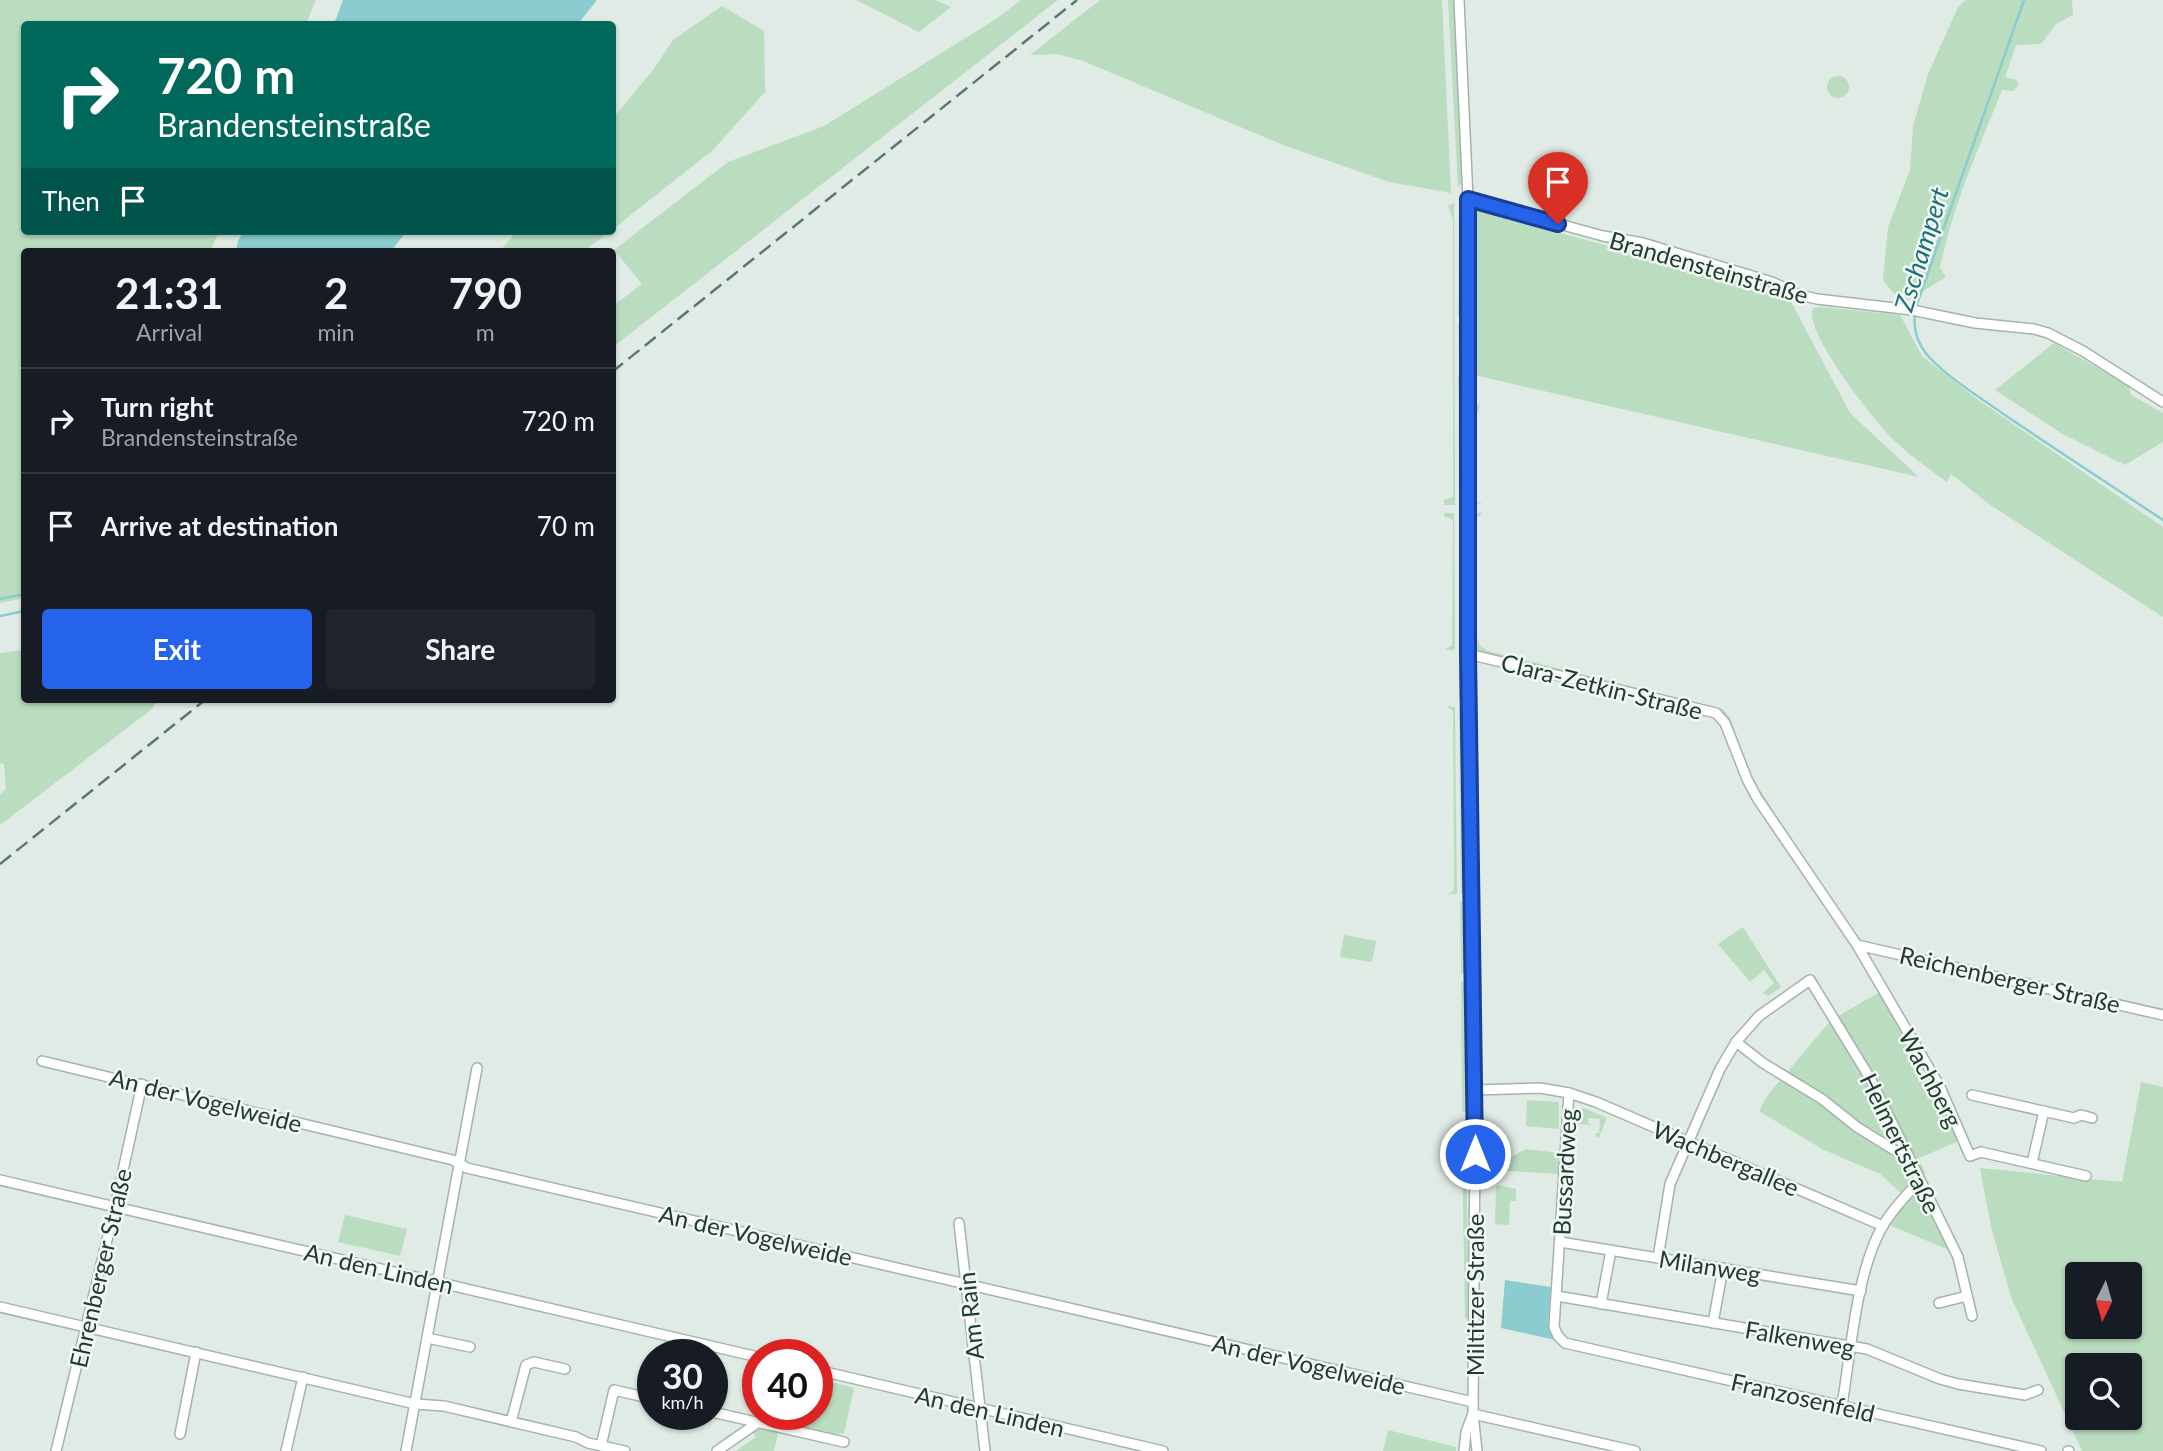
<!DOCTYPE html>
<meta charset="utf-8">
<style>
:root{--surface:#171b24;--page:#20242c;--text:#f1f3f6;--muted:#9ea1a6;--line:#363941;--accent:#2563eb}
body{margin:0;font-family:Lato,sans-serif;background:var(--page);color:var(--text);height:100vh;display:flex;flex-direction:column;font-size:26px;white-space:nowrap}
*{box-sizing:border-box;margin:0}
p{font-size:23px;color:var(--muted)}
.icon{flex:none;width:38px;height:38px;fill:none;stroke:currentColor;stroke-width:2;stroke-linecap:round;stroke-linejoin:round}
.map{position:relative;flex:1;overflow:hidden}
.side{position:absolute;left:21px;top:248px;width:595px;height:455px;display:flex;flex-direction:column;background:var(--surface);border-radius:7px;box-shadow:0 2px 5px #0004}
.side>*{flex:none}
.top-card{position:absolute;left:21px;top:21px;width:595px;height:214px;border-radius:7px;box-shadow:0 2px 5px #0004;background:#00695c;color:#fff;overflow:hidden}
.needle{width:46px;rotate:185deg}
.fabs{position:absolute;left:2065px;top:1262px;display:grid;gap:14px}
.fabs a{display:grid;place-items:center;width:77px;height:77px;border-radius:7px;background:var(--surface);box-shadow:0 2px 5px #0004;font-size:35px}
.speed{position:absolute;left:637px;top:1339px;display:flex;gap:14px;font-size:35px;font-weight:700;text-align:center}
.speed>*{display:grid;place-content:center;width:91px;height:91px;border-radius:50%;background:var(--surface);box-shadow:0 2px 5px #0004;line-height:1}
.speed small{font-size:18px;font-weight:400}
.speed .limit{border:10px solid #d22;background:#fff;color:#111}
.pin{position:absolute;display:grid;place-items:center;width:60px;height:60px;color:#fff;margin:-72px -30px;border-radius:50% 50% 50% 0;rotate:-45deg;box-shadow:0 0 7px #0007}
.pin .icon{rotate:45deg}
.me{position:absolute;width:77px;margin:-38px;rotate:0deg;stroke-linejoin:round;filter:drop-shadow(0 0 5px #0008)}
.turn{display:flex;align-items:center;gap:24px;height:147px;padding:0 21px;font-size:32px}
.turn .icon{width:91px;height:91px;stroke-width:2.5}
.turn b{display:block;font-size:49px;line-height:60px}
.then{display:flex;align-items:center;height:66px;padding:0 21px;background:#0003;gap:14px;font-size:26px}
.eta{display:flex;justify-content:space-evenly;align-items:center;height:119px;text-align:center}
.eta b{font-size:42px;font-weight:700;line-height:49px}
.cta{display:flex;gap:14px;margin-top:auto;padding:14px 21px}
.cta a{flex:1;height:80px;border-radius:7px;background:var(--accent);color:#fff;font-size:28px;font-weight:700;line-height:80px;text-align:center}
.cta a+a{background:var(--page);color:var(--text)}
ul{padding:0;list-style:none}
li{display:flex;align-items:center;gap:21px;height:105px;padding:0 21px;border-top:2px solid var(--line)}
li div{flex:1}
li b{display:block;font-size:26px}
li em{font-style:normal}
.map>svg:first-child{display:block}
</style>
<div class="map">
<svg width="2163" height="1451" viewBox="0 0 2163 1451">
<rect width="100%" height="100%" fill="#e1ebe5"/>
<g fill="#badcbf" fill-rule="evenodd">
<path d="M0,0H316L306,24H24V231H219L210,252H24V598L0,603Z"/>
<path d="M856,0H935L951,7L919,32Z"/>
<path d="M1021,0H1058L613,347V306L642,284L614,250L728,162L824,126L996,19Z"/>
<path d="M1100,0H1442L1451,193L1389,182L1286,146L1083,61L1057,54L1030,55Z"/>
<path d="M1448,0H1454L1463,180L1458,188Z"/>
<path d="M1966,0H2072L2073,15L2056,24L2041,44L2016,45L2005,77L2017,80L2018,85L2014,91L2002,90C1979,148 1952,206 1940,268L1946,277L1902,304L1883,280L1888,227L1910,170L1913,126L1928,74L1958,7Z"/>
<path d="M722,6L764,31L765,92L713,150L613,229V118L653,70L673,40Z"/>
<circle cx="1838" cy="87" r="11"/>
<path d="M1459,202L1463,210L1464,318L1458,317Z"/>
<path d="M1454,203L1455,505H1444V500L1453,497V219L1448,206Z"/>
<path d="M1475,210L1787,294L1850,413L1919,477L1474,375Z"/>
<path d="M517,231H610L583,252H499Z"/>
<path d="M1822,307L1900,315L1922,356L1977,399L2163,527V617L1989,504L1951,474L1947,482C1930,469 1911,457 1896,442C1877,425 1802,330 1813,308Z"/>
<path d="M1458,324H1464V369L1459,368Z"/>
<path d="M2054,343L2129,386L2131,395L2163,413V442L2125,465L2061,433L1995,390Z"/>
<path d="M1458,375H1464V505L1459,504Z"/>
<path d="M1473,404L1480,405L1477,415L1476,501L1483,504L1473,503Z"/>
<path d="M1444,513H1454L1455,650H1444L1452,645L1453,520L1444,516Z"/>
<path d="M1459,513H1464V650L1459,648Z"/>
<path d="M1473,513H1483L1477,517L1476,634L1480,646L1488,651L1723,709L1730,718L1752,778L1805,859H1801L1749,778L1726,718L1477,651L1473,644Z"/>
<path d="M24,650V700H157L152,709L0,825V794L6,790L4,764L0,763V653Z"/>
<rect x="1459" y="658" width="5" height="40"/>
<path d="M1447,706L1455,707L1457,894H1449L1454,890L1453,711Z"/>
<path d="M1459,707H1465V894H1461Z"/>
<path d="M1460,902H1464L1466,906L1467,971L1461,974Z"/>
<path d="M1743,927L1781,987L1768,996L1763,993L1774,983L1764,970L1750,982L1718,944Z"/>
<path d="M1344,935L1376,941L1372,962L1340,957Z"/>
<path d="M1461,982L1467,984V1112H1462Z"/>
<path d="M1880,992L1959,1141L1919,1158L1925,1173L1901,1193L1880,1174L1822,1149L1759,1111L1767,1096L1831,1020Z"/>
<path d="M2141,1082L2163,1087V1451H2082L2011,1297L1991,1227L1980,1168L2122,1182ZM2077,1274H2130V1326H2077ZM2077,1365H2130V1418H2077Z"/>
<path d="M1527,1100L1559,1102V1129L1526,1126Z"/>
<path d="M1584,1108L1607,1118L1599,1137H1596V1133H1599L1600,1119L1589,1118L1588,1123L1592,1125L1578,1124L1574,1117L1577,1110Z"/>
<path d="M1462,1145H1466L1469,1320L1465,1317Z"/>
<path d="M1526,1149L1559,1153L1558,1174L1497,1170L1498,1159H1507Z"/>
<path d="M1496,1185L1516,1189V1201H1510L1509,1225L1495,1224Z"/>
<path d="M1918,1191L1924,1197L1949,1250L1889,1225L1905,1203Z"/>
<path d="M345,1215L407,1229L400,1256L338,1242Z"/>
<path d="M817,1378L854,1388L844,1433L828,1436L782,1423L780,1414H817Z"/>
<path d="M760,1428L778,1432L774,1451H736L756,1437L753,1432Z"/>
<path d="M1388,1430L1456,1447V1451H1383Z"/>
</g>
<g fill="#8acccf">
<path d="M343,0H597L578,24H334Z"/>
<path d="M244,231H407L390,252H236L238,241Z"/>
<path d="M1505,1280L1551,1287L1548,1327L1555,1340L1501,1328Z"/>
</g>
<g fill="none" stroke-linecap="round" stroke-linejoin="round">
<g stroke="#8acccf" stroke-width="2.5">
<path d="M1916,307L2024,0"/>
<path d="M1915,314C1913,330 1918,345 1930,358C1950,379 1978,396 2002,413C2055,449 2109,484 2163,520"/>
<path d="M0,599L24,594"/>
<path d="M0,616L24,611"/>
</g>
<g stroke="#a4b3ab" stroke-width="12">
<g id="minor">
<path d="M1459,0L1468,199V654L1475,1134L1473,1414L1477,1451"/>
<path d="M1468,199L1603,236L1643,243L1772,282L1800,295L1817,299L1912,310L1975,323L2034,329L2048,333L2083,351L2163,402"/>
<path d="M1468,654L1716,713L1725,723L1747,779L1757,798L1857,945L1940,1087L1970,1156L1981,1152L2086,1176"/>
<path d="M1857,945L2163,1015"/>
<path d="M1736,1042L1763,1063L1822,1099L1857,1127L1907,1158"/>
<path d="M42,1061L453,1160L467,1168L1473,1402"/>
<path d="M1474,1090L1540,1088L1569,1093L1554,1327L1558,1336L1565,1343L2041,1451"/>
<path d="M1569,1093L1596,1102L1883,1226"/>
<path d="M1972,1095L2074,1118L2081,1115L2092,1118"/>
<path d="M2032,1163L2044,1111"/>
<path d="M0,1180L758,1357"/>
<path d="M959,1223L985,1451"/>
<path d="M1560,1242L1861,1291"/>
<path d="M1658,1258L1670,1184L1720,1069L1736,1042L1759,1016L1810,980L1870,1078L1958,1257L1972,1316"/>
<path d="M1557,1296L1867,1349L1940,1379L1958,1384L2025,1395L2038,1390"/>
<path d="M1939,1303L1967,1296"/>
<path d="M1601,1304L1611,1250"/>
<path d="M0,1307L415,1404L444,1406L576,1437L588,1443L625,1451"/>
<path d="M1713,1323L1723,1268"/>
<path d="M427,1338L470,1347"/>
<path d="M817,1370L1163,1451"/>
<path d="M1842,1405C1851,1351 1856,1274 1882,1227C1892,1210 1906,1195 1920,1181"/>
<path d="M712,1412L844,1442"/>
<path d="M1473,1414L1635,1451"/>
<path d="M511,1422L526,1365L534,1362L565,1369"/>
<path d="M180,1434L196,1352"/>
<path d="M601,1446L614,1390L653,1399"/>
<path d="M56,1451L115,1207L142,1084"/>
<path d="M286,1451L303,1377"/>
<path d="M406,1451L477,1068"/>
<path d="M717,1451L770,1414"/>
<path d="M1464,1451L1466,1432L1472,1416"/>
<path d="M2068,1451H2069"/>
</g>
</g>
<use href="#minor" stroke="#fff" stroke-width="9"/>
<g stroke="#5c776d" stroke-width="2.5" stroke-dasharray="14 7" stroke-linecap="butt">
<path d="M612,372L1077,0"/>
<path d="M0,864L205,700"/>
</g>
</g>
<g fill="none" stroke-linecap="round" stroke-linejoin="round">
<g stroke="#184099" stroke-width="18">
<path id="route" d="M1475,1154L1468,654V199L1558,224"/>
</g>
<use href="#route" stroke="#2563eb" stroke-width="12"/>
</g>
<g text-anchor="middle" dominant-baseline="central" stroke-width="5" stroke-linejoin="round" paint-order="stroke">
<g font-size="24" fill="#223b31" stroke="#f1f8f4">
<text transform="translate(1709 267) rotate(16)">Brandensteinstraße</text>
<text transform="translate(1602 686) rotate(14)">Clara-Zetkin-Straße</text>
<text transform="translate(2010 979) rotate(13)">Reichenberger Straße</text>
<text transform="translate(1931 1078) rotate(62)">Wachberg</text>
<text transform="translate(206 1100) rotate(14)">An der Vogelweide</text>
<text transform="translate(1901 1143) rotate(64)">Helmertstraße</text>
<text transform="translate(1726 1158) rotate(23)">Wachbergallee</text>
<text transform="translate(1564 1172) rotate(-87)">Bussardweg</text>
<text transform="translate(756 1235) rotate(13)">An der Vogelweide</text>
<text transform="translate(1710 1266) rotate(9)">Milanweg</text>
<text transform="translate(100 1268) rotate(-77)">Ehrenberger Straße</text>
<text transform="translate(379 1268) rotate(13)">An den Linden</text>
<text transform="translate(1474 1295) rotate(-90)">Miltitzer Straße</text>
<text transform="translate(970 1316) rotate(-96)">Am Rain</text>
<text transform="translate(1800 1338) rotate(10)">Falkenweg</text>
<text transform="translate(1309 1364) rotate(13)">An der Vogelweide</text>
<text transform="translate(1803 1397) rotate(13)">Franzosenfeld</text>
<text transform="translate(990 1411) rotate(13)">An den Linden</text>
</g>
<g font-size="26" font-style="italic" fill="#1d7176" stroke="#f1f8f4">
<text transform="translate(1921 249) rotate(-73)">Zschampert</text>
</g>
</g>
</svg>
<div class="fabs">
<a><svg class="needle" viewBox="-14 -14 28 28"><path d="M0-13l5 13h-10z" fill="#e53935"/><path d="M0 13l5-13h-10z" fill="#9ea1a6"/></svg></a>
<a><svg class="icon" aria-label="search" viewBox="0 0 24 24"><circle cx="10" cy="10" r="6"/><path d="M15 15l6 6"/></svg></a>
</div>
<div class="speed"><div>30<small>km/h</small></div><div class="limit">40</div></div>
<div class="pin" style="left:1558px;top:224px;background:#d93025"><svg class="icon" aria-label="arrive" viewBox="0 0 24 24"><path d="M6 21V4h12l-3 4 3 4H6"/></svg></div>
<svg class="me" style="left:1475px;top:1154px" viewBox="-20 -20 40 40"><circle r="17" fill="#2563eb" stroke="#fff" stroke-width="3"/><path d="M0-11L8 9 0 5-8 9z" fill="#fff"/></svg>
<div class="top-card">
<div class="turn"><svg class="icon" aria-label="right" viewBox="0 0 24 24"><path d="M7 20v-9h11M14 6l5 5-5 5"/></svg><div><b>720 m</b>Brandensteinstraße</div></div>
<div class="then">Then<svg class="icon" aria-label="arrive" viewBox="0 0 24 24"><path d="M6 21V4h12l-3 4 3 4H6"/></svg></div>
</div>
<section class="side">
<div class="eta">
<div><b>21:31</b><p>Arrival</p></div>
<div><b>2</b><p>min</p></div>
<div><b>790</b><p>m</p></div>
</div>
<ul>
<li><svg class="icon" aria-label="right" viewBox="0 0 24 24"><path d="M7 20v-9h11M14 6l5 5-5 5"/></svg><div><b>Turn right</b><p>Brandensteinstraße</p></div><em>720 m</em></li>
<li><svg class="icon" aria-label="arrive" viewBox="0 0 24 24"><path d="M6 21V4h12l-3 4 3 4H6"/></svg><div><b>Arrive at destination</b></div><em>70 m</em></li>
</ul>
<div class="cta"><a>Exit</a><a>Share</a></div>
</section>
</div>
